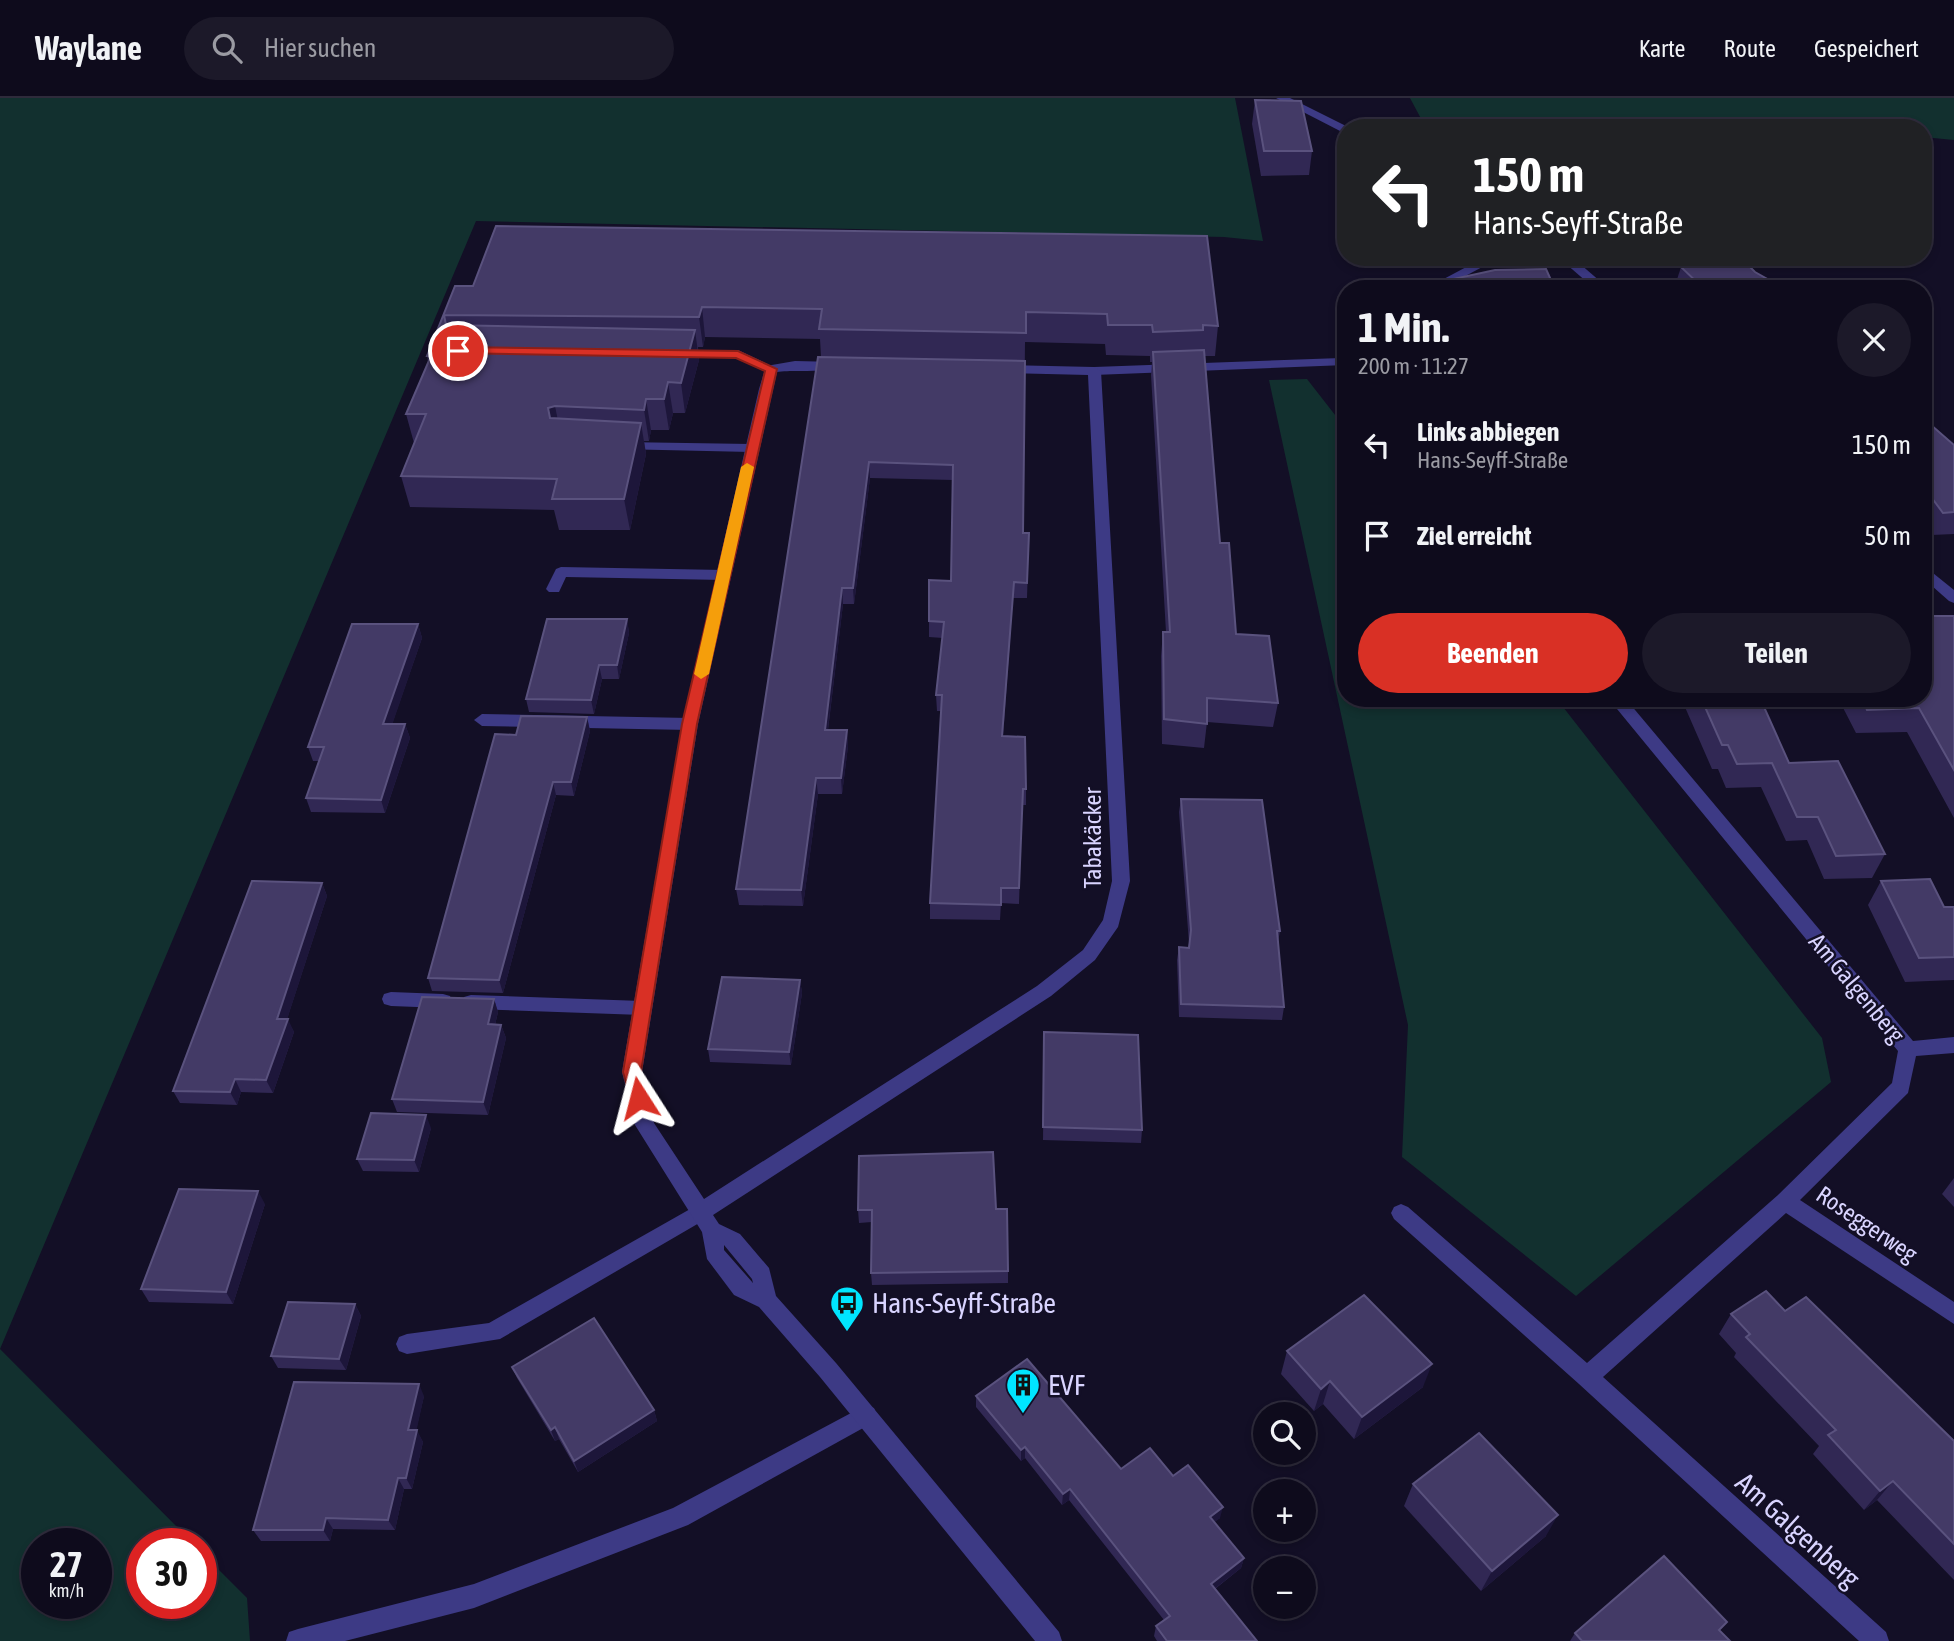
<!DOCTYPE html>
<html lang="de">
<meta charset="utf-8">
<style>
:root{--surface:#0e0b1c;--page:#1c1929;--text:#f1f3f6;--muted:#9b9ba3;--line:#2e2b3b;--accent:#d93025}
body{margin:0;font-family:"Asap Condensed",sans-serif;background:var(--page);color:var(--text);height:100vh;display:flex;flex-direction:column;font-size:26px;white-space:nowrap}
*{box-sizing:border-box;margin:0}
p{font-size:23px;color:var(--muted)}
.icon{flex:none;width:38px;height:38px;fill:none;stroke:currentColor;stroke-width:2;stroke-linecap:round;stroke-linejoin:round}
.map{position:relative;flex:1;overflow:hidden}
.sheet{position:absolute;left:1337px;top:182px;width:595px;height:427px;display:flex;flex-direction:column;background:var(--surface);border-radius:28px;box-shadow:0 4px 10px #0003,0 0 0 2px var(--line)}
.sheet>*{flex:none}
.guide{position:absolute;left:1337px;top:21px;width:595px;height:147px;border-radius:28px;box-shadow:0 4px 10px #0003,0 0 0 2px var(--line);background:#202124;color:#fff;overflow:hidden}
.fabs{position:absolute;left:1253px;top:1304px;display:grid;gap:14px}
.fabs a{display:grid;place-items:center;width:63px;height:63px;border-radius:50%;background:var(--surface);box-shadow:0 4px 10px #0003,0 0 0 2px var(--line);font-size:35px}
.speed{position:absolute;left:21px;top:1430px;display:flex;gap:14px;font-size:35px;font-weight:700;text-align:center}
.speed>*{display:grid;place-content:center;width:91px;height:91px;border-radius:50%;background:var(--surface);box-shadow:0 4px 10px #0003,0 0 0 2px var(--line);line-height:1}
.speed small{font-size:18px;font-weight:400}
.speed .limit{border:10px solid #d22;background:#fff;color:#111}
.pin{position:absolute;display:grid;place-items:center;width:60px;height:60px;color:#fff;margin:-30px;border:4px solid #fff;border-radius:50%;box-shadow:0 2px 7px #0007}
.me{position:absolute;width:77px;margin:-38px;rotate:351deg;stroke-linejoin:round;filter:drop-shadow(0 0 5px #0008)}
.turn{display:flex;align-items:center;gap:24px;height:147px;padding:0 21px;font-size:32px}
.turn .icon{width:91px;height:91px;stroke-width:2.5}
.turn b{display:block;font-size:49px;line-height:60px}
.round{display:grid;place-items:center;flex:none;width:74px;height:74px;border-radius:37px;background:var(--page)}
.overview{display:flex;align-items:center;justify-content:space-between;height:119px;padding:0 21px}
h1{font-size:42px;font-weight:700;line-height:52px}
.primary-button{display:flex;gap:14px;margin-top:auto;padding:14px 21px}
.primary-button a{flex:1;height:80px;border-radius:42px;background:var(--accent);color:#fff;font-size:28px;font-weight:700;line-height:80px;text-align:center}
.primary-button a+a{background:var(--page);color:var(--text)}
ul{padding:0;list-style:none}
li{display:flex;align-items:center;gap:21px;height:91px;padding:0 21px}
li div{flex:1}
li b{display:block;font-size:26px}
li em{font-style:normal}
header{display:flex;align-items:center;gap:42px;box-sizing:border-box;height:98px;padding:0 35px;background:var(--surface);border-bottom:2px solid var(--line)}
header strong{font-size:33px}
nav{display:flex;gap:38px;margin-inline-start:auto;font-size:24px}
.search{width:490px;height:63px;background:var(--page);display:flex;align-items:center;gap:18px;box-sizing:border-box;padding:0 24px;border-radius:38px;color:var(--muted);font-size:26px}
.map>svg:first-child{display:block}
</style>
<header>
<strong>Waylane</strong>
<div class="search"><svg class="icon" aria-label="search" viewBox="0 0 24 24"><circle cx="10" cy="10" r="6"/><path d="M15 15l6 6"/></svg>Hier suchen</div>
<nav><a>Karte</a><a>Route</a><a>Gespeichert</a></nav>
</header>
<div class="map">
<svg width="1954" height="1543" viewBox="0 0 1954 1543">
<rect width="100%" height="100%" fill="#130f26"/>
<g fill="#12302f" fill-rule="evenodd">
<path d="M0,0H1235L1263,143L1224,139L476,123L0,1251L193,1445L142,1446V1505H201V1454L247,1500L250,1543H0ZM37,1446H96V1505H37Z"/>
<path d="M1410,0H1954V42L1923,39V30H1426Z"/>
<path d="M1307,281L1346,331V600H1556L1822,940L1831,984L1576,1198L1402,1059L1408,927L1269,282Z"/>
</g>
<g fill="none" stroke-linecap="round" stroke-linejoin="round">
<g fill="#3d3a85" fill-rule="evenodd">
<path d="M1276,0H1290L1350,30H1346V35L1342,34Z"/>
<path d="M677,252H738L778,271L776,274H766L736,260L672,259L670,256Z"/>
<path d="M1341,260L1346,261V267L1094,277L1087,273L1094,269Z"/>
<path d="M622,344L751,346L758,350L751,354L617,351V345Z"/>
<path d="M561,469L724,472L731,477L724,482L566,479L559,494H549L546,491L556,471Z"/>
<path d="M482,616L690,620L698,626L690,632L482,628L474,622Z"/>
<path d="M391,894L443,896L450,898L452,903L450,908L443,910L391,908L384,906L382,901L384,896Z"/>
<path d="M471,897L642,903L649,905L651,910L649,915L642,917L471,911L464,909L462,904L464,899Z"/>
<path d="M699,1106L706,1109L709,1115L706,1121L500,1241L407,1256L399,1253L396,1246L399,1239L407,1236L489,1225Z"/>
<path d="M866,1307L874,1310L877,1317L874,1324L688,1427L474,1510L345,1543H286L289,1534L298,1531L474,1486L673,1410Z"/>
</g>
<g fill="#3d3a85" fill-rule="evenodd">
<path d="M1485,159H1501L1441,191H1425Z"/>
<path d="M1558,159H1572L1609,191H1595Z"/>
<path d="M1346,250V274L1334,264L1341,251Z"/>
<path d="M795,263L838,264L845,268C835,276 793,271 777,274L698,626L642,974L654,1025L704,1101L1037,888L1083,852L1103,822L1112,783L1088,277L1003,275L996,271L1003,267L1094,269L1101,273L1130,783L1118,829L1095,862L1051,898L713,1117L719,1126L740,1136L769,1170L776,1198L836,1265L1059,1534L1062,1543H1035L820,1279L759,1209L734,1197L707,1161L702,1134L635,1027L622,974L682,626L759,291L766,268ZM724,1147L752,1181L753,1185L724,1152Z"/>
<path d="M1923,467L1954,492V505L1949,503L1923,480Z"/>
<path d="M1608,600H1625L1913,943L1954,939V955L1916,958L1908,995L1800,1102L1954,1204V1226L1786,1115L1603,1279L1886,1534L1889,1543H1859L1579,1286L1394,1121L1391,1115L1394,1109L1401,1106L1408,1109L1587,1265L1778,1097L1892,985L1898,953Z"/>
</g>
</g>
<g fill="#312854">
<path d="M1255,2L1312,53L1309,77L1261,78L1252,26Z"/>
<path d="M496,128L1218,228L1215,258H1204L1220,445L1236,536L1278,605L1273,629L1207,624L1204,650L1162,646L1161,558L1163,534H1166L1151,277L1152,264H1150V258L1106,257L1105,246L1025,244L1023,435H1029L1027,500H1013L1003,638L1026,691V707H1022L1019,806L1001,805L1000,822L930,821V805L941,613H937L936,597L943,540L929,539V523L951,483L953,382L870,380L854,506H843L828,632H847L848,648L842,696H818L803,808L739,807L736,791L821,259L820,241L705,239L703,249H698L699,262L685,315H673L669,332H651L649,343H644L646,356L630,432H559L554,412L410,409L401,378L414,345L406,316L428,265L427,258L455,188H473Z"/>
<path d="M1681,169L1755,174L1785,191H1674Z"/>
<path d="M1444,183L1555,191H1442Z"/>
<path d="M1923,320L1954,347V436L1932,437L1923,425Z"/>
<path d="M1954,518V720L1907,634L1856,635L1838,600H1923Z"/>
<path d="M627,521L629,535L619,581H602L594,616L529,614L526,601Z"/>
<path d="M418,526L422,540L392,626H405L410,640L385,715L311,714L306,700L319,663H313L308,649Z"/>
<path d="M1681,600H1760L1789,665L1885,756L1872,780L1824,781L1807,742L1786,743L1761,689L1726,690L1718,671H1712Z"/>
<path d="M587,619L590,633L574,698L556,697L503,895L432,893L428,880L516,637Z"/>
<path d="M1181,701L1280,833L1278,844L1284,909L1282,922L1179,919L1177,862L1179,849L1188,850L1189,845L1179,714Z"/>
<path d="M1881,783L1944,809H1954V882L1905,884L1868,807Z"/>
<path d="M322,785L327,798L287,921L294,934L273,995L241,994L237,1007L180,1005L173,993Z"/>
<path d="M800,882L802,895L791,967L710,964L708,951Z"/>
<path d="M494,901L498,914L495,927H501L506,940L488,1017L397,1014L392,1001Z"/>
<path d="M1044,947L1142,1032L1141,1045L1043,1042Z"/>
<path d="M431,1030L419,1074L363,1073L357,1061Z"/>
<path d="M1954,1080V1109L1942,1096Z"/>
<path d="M265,1106L233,1206L149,1204L141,1191Z"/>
<path d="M996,1111L1008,1173V1185L872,1187L871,1175L872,1124L859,1125L858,1112Z"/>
<path d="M355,1206L361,1218L346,1272L278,1270L271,1258Z"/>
<path d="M1785,1213L1954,1343V1482L1877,1402L1864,1412L1813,1356L1819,1348L1734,1259L1736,1255L1719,1236L1731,1216Z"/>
<path d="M1287,1253L1423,1289L1354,1341L1323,1306L1314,1313L1281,1276Z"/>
<path d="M512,1269L654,1312L657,1323L578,1374L559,1341L555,1343L517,1280Z"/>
<path d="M424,1298L416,1332L423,1344L412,1391H404L395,1432L333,1431L330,1443H261L253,1432Z"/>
<path d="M976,1298L1121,1371L1173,1378L1220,1420L1214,1424L1244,1460L1241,1470L1215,1491L1257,1543H1157L1154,1538L1156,1528L1164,1522L1069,1402L1062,1407L1025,1360L1021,1363L976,1309Z"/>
<path d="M1413,1386L1546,1438L1481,1493L1404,1408Z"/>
<path d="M1720,1533L1730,1543H1570L1575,1535Z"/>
</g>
<g fill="#1d163a">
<path d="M702,209L705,239L703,249L699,219Z"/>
<path d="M695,232L699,262L685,315L681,285Z"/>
<path d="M668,284L673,315L669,332L664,301Z"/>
<path d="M646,301L651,332L649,343L644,312Z"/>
<path d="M555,308L561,338L554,340L548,310Z"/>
<path d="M641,325L646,356L630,432L624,401Z"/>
<path d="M869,364L870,380L854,506L853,490Z"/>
<path d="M1014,484L1013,500L1002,654V638Z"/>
<path d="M842,490L843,506L826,647L825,632Z"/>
<path d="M627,521L629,535L619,581L617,567Z"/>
<path d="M418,526L422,540L388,639L383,626Z"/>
<path d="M599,567L602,581L594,616L591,602Z"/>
<path d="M587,619L590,633L574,698L571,684Z"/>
<path d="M405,626L410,640L385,715L381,702Z"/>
<path d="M847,632L848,648L842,696L841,680Z"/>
<path d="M816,680L818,696L803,808L801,792Z"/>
<path d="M553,684L556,697L503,895L499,882Z"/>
<path d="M322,785L327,798L283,934L277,921Z"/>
<path d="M800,882L802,895L791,967L789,954Z"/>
<path d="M494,901L498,914L492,939L488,926Z"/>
<path d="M288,921L294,934L273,995L266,982Z"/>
<path d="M501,927L506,940L488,1017L483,1004Z"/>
<path d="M235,981L241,994L237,1007L230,994Z"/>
<path d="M426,1017L431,1030L419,1074L414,1062Z"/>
<path d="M258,1093L265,1106L233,1206L226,1194Z"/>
<path d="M355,1206L361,1218L346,1272L339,1261Z"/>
<path d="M1432,1266L1423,1289L1354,1341L1362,1319Z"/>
<path d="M1330,1283L1323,1306L1314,1313L1321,1291Z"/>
<path d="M419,1286L424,1298L414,1344L408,1332Z"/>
<path d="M654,1312L657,1323L578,1374L574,1363Z"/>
<path d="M555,1329L559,1341L555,1343L551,1332Z"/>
<path d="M417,1332L423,1344L412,1391L406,1380Z"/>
<path d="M1025,1349V1360L1021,1363V1352Z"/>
<path d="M398,1380L404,1391L395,1432L388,1422Z"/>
<path d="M1893,1383L1877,1402L1864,1412L1880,1393Z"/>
<path d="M1070,1391L1069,1402L1062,1407L1063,1396Z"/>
<path d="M1223,1409L1220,1420L1207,1430L1210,1419Z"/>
<path d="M1558,1417L1546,1438L1481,1493L1492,1473Z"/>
<path d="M326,1420L333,1431L330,1443L323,1432Z"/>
<path d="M1244,1460L1241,1470L1208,1496L1211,1486Z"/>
</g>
<g fill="#433a66" stroke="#5a527e" stroke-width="2">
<path d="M1255,2L1301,3L1312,53H1264Z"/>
<path d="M496,128L1207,138L1218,228L1203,227V232L1153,234L1152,227H1108L1107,216L1026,214V235L819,231L822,211L702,209L699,219L444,217L446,227L695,232L681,285L668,284L664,301H646L644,312L555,308L548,310L550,320L641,325L624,401H552L557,381L401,378L426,316H406L431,258H427L455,188H473Z"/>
<path d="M1740,159L1755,174L1785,191H1704L1681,169Z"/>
<path d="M1546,171L1555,191H1446L1451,190L1444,183L1495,172Z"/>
<path d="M1204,252L1220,445H1229L1236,536L1269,538L1278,605L1207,600V626L1164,621L1163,534H1170L1153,254Z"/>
<path d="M818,259L1025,263L1023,435H1029L1027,485L1014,484L1002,638L1025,639L1026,691H1023L1019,790H1001V807L930,805L942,597H936L944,524L929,523V482L951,483L953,367L869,364L853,490H842L825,632H847L841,680H816L801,792L736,791Z"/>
<path d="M1923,320L1954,347V414L1943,415L1923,388Z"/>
<path d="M1923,518H1954V672L1919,610L1867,612L1862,600H1923Z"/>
<path d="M547,521H627L617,567H599L591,602L526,601Z"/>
<path d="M352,526H418L383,626H405L381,702L306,700L324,649H308Z"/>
<path d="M1701,600H1760L1789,665L1838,663L1885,756L1836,758L1818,719H1797L1772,665L1737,666L1728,647H1722Z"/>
<path d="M521,618L587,619L571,684H553L499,882L428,880L495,636L516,637Z"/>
<path d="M1181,701L1262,702L1280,833H1277L1284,909L1181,906L1179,849L1189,850L1191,832Z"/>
<path d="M1930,781L1944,809H1954V859L1919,860L1881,783Z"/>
<path d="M252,783L322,785L277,921H288L266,982L235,981L230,994L173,993Z"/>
<path d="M722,879L800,882L789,954L708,951Z"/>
<path d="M422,899L494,901L488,926L501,927L483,1004L392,1001Z"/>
<path d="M1044,934L1138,937L1142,1032L1043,1029Z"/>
<path d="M371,1015L426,1017L414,1062L357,1061Z"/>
<path d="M993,1054L996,1111H1007L1008,1173L871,1175L872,1112H858L859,1058Z"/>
<path d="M179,1091L258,1093L226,1194L141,1191Z"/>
<path d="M1766,1193L1785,1213L1806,1199L1954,1343V1446L1893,1383L1880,1393L1828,1337L1836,1332L1746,1239L1750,1236L1731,1216Z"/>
<path d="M1364,1197L1432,1266L1362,1319L1330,1283L1321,1291L1287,1253Z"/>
<path d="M288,1204L355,1206L339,1261L271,1258Z"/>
<path d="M594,1220L654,1312L574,1363L555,1329L551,1332L512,1269Z"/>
<path d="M1027,1261L1121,1371L1150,1350L1173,1378L1188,1367L1223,1409L1210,1419L1244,1460L1211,1486L1257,1543H1167L1156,1528L1170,1518L1070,1391L1063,1396L1025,1349L1021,1352L976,1298Z"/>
<path d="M294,1284L419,1286L408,1332H417L406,1380H398L388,1422L326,1420L323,1432H253Z"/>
<path d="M1479,1335L1558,1417L1492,1473L1413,1386Z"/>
<path d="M1664,1458L1727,1524L1719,1532L1730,1543H1582L1575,1535Z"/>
</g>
<path fill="#d93025" stroke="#8d1f18" stroke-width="2" d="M458,249L738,253L777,271L697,626L641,974L648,1000L645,1006L639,1008L632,1006L623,974L682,626L765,273L736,260L454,255L452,253Z"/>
<path fill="#f59e0b" d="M747,365L754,369L709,576L701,581L694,576L741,369Z"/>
<defs>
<g id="bus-pin" transform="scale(1.75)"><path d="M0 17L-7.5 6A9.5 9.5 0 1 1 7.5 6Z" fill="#00e5ff" stroke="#130f26"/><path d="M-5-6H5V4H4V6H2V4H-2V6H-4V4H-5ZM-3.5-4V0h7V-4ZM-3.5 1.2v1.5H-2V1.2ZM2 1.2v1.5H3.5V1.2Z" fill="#111"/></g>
<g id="building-pin" transform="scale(1.75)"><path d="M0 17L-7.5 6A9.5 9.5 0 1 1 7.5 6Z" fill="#00e5ff" stroke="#130f26"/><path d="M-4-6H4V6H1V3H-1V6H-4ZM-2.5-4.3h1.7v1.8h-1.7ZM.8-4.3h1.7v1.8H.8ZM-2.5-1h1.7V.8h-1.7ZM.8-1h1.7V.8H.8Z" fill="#111"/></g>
</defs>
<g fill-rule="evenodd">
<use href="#bus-pin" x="847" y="1205"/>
<use href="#building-pin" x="1023" y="1287"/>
</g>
<g text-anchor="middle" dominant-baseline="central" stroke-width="5" stroke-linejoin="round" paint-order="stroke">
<g font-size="24" fill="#d9d4ff" stroke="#130f26">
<text transform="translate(1092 740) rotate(-90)">Tabakäcker</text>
<text transform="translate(1857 890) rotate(50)">Am Galgenberg</text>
<text transform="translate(1867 1126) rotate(34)">Roseggerweg</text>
</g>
<g font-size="28" fill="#d9d4ff" stroke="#130f26" text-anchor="start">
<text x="872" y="1205">Hans-Seyff-Straße</text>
<text x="1048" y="1287">EVF</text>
</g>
<g font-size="28" fill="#d9d4ff" stroke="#130f26">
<text transform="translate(1798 1432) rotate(42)">Am Galgenberg</text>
</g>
</g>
</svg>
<div class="fabs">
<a><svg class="icon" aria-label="search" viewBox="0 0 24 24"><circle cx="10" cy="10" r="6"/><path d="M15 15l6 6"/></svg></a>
<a>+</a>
<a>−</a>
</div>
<div class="speed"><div>27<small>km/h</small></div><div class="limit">30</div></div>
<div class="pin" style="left:458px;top:253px;background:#d93025"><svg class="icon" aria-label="arrive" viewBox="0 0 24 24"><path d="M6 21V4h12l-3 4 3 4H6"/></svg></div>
<svg class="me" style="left:639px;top:1000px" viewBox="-20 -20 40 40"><path d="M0-17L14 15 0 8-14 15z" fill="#d93025" stroke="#fff" stroke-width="4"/></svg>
<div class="guide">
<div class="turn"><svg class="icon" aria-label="left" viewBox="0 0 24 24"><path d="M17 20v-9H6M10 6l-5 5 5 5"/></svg><div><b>150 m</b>Hans-Seyff-Straße</div></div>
</div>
<section class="sheet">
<div class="overview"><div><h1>1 Min.</h1><p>200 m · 11:27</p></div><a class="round"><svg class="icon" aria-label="close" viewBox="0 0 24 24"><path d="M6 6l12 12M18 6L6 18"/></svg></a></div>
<ul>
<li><svg class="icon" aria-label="left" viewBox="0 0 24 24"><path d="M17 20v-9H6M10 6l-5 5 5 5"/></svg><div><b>Links abbiegen</b><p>Hans-Seyff-Straße</p></div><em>150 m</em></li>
<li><svg class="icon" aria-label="arrive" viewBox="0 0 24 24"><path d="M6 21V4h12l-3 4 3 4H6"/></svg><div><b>Ziel erreicht</b></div><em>50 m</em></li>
</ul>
<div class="primary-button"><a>Beenden</a><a>Teilen</a></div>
</section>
</div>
